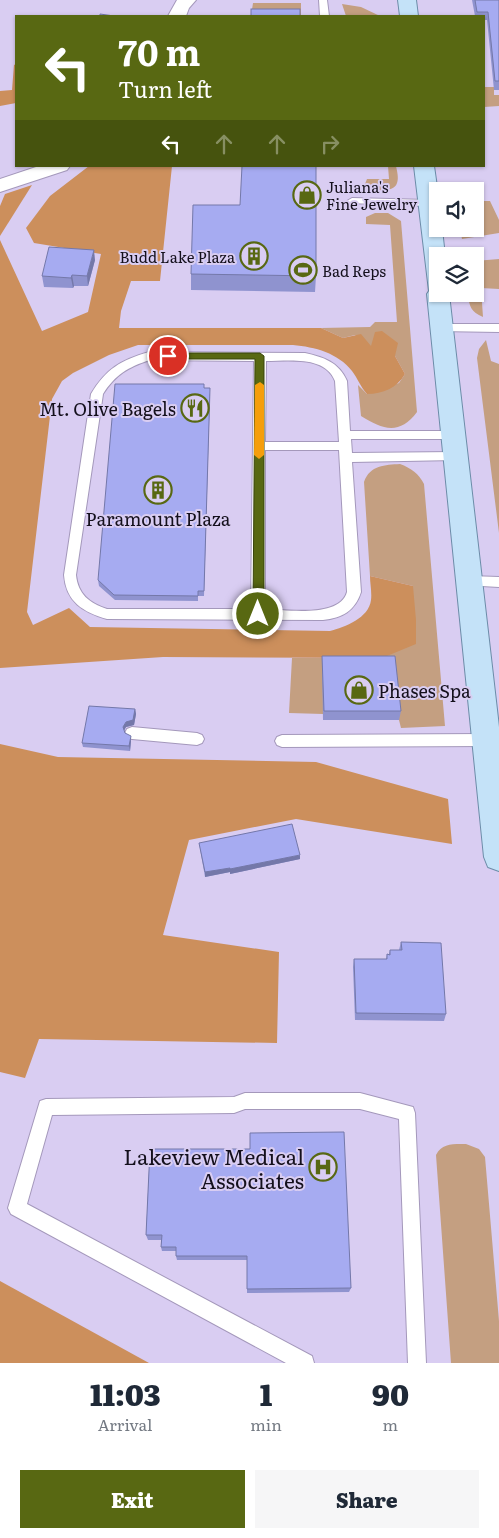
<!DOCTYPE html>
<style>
:root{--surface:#fff;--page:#f6f6f7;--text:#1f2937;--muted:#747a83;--accent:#586812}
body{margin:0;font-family:Literata,serif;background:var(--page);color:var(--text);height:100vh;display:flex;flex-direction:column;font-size:19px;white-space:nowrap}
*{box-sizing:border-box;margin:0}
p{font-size:16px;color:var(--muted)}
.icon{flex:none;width:28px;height:28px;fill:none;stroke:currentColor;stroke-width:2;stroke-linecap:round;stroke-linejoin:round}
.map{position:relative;height:1363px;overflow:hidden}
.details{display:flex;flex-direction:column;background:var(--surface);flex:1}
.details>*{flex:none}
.banner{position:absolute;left:15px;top:15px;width:470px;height:152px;border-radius:0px;box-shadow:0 1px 4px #0004;background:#586812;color:#fff;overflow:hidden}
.controls{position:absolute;left:429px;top:182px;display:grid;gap:10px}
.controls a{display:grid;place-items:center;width:55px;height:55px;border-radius:0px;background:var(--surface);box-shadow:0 1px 4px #0004;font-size:25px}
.pin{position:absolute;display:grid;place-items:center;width:42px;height:42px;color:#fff;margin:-21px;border:2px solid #fff;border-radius:50%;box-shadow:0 1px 5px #0007}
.me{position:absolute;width:55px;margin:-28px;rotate:0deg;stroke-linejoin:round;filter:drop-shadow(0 0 4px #0008)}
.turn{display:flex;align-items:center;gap:18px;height:105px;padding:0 20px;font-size:22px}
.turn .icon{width:65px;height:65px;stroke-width:2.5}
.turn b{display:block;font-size:35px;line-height:42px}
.lanes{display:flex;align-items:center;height:48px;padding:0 20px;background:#0003;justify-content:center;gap:25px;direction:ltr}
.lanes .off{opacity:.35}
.eta{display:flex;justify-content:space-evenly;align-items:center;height:85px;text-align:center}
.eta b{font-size:30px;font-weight:800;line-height:35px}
.button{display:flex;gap:10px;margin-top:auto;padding:10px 20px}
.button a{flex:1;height:58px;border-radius:0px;background:var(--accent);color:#fff;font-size:20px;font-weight:800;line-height:58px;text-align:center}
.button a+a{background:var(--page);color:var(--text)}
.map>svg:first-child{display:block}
</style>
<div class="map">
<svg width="499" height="1363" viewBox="0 0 499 1363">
<rect width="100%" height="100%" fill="#d9cdf2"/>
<g fill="#c49f81">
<path d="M253,3H301V16H251Z"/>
<path d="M342,4L361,7L380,16H346Z"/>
<path d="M484,87H494V95H499V106L484,107Z"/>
<path d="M388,166H396C397,171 399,178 397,183C394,193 375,191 368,188L365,184L367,179H389Z"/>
<path d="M475,201H490L499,220V233L462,239L460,229H475Z"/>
<path d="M375,213H388L401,221L417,412C400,435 383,430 361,416L358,385L367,394L399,383L405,374L395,356L371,347L355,335L343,338L321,328L370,327L375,322H397L390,225L366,224V217Z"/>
<path d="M499,259V289L481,288L483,317C471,312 469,306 468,294H475V261Z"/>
<path d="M486,340L491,361L499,364V533L477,358L479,349Z"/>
<path d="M400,464C411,468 419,474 424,484L445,726L401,728L399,720L323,714L289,713L292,658H382L413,586L370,576L364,482C370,465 385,465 400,464Z"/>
<path d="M466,1144L479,1149L485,1157L499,1321V1363H451L436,1155C442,1143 453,1144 466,1144Z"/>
</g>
<g fill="#cc8f5c">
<path d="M16,64V103L0,106V91L12,90L14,65Z"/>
<path d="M89,166H172L160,281H131L121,311L119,328H321L343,338L361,334L371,346L375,332L382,331L398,343L395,356L405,374C397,388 383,394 367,394C360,386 358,379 352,371C338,353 315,347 293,345H138L109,355L73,373L62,381L52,399L27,612L33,625L69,608L90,627L330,631C345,627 369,618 371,600C372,592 370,584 370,576L413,586L416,620V644L382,658L163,657L0,668V240L42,331L88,312L101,254L34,243L26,228L50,196Z"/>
<path d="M32,185L0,236V206L5,194Z"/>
<path d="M0,744L58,757L316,762L448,799L452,844L296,819L189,840L163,935L279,952L277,1043L39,1039L25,1078L0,1072Z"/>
<path d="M0,1281L149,1363H0Z"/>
</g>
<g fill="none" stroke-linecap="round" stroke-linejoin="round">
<g stroke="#a498bb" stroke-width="2">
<g id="service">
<path d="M319,0H327L329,16H320Z"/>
<path d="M352,198L428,200L433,203L428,206L348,203L347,201Z"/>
<path d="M442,324H499V332L438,331L436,328Z"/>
<path d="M149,352L305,353C323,357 339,362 347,381L350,431H454L460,435L454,439H351L352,453L456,452L462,456L456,460L352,462L361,592C355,611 342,618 323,620L107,619C83,612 66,602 64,575L91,394C106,369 121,360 149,352ZM150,360L254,361L251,609H107C89,603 78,594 76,575L103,394C115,375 128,367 150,360ZM266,361C288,361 325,355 335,381L339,442H265ZM265,450H339L347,592C340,618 287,610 265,609Z"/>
<path d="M469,576L499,577V587L464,585L462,581L464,577Z"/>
<path d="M132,727L197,733L202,735L204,739L202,743L197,745L132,739L127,737L125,733L127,729Z"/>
<path d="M486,734L491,736L493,740L491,744L486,746L282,747L277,745L275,741L277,737L282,735Z"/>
<path d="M245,1093H360L413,1107L415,1113L426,1363H408L399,1119L360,1109H245L234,1113L52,1115L27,1204L312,1356L314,1363H286L11,1214L8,1208L40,1101L46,1099L234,1097Z"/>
</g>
</g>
<g stroke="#a498bb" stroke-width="2">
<g id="minor">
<path d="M177,0H196L189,8L186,16H168Z"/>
<path d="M39,166H70L67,170L0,192V179Z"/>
</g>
</g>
<g stroke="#6c8ca8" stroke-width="2">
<g id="primary">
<path d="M398,0H416L418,16H400Z"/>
<path d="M414,166H434L438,194V229H442L445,256H438V294H449L499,727V871L488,867L484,857L427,294L429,291Z"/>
</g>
</g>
<use href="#service" fill="#fff" fill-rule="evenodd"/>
<use href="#minor" fill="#fff" fill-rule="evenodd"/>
<use href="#primary" fill="#c4e2f8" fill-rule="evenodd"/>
</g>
<g fill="#8f93cf">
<path d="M472,0H499V90H494L487,20H484V16H475Z"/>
<path d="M240,205L316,276L315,292L191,290V274Z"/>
<path d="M95,260L88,286H74L73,288L44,287L42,276Z"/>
<path d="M204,388L210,394L204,596H198V601L115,600L99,586L98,580Z"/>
<path d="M322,656L401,711L399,720H323L322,666Z"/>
<path d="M135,709L136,714L134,725L126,727L124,731L131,741L130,751L83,747L82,743Z"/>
<path d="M199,843L300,859L230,874V872L205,877Z"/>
<path d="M401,942L446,1014L444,1021L355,1020L353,967L354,959H386L387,954H389L390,950H399Z"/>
<path d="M150,1149L351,1288L349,1292L247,1293V1260H177L176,1256V1251H162L161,1247V1240H148L146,1235Z"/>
</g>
<g fill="#7478a9">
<path d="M94,250L95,260L88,286L87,276Z"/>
<path d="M72,275L74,286L73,288L71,278Z"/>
<path d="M135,709L136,714L134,725L126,727L123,732V727Z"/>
<path d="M131,736V741L130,751L129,746Z"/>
<path d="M300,855V859L230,874V869Z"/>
<path d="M230,868V872L205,877V872Z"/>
</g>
<g fill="#a6abf1" stroke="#7478a9">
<path d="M475,0H499V81H495L488,12H477Z"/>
<rect x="251" y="9" width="49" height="7"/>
<path d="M100,14L114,16H100Z"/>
<path d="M242,166H316V276L191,274L193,205H240Z"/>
<path d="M49,247L94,250L87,276L72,275L71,278L42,276Z"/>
<path d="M115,384H204V388H210L204,591H198V596L114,595L98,580Z"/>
<path d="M322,656H395L401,711H324Z"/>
<path d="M89,706L135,709L133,720L126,722L123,727L125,733L131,736L129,746L82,743Z"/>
<path d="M292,824L300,855L230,869V868L205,872L199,843Z"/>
<path d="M401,942L441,943L446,1014L356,1013L354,959H387V954L390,955V950H402Z"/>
<path d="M344,1132L351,1288L247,1289V1256H176V1247H161L162,1235H146L150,1149H250V1133Z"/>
</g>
<path fill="#586812" stroke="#39440c" d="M168,353H260L264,356V614L262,617H255L253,614L255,359H168L163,356Z"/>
<path fill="#f59e0b" d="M260,382L264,385V455L259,459L254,455L255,385Z"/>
<defs>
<g id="shop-ring" transform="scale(1.4375)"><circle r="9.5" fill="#d9cdf2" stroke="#586812" stroke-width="1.5"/><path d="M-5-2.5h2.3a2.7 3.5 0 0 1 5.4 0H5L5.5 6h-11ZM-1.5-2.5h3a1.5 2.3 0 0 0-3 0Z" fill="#586812"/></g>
<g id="building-ring" transform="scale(1.4375)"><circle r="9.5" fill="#d9cdf2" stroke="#586812" stroke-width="1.5"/><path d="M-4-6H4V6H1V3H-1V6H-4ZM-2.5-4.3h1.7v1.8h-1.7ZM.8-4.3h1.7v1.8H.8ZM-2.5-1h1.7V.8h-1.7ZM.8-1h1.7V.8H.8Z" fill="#586812"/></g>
<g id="stadium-ring" transform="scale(1.4375)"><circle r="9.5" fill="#d9cdf2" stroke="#586812" stroke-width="1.5"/><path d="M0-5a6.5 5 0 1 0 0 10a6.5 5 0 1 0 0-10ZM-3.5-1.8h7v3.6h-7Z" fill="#586812"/></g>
<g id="restaurant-ring" transform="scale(1.4375)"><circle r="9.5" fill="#d9cdf2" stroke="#586812" stroke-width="1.5"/><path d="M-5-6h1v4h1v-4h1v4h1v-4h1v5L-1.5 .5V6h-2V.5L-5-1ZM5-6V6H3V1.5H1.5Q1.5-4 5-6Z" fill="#586812"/></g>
<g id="hospital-ring" transform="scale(1.4375)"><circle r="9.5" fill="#d9cdf2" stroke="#586812" stroke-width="1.5"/><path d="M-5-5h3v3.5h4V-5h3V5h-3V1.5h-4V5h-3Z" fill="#586812"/></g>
</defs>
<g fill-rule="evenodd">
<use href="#shop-ring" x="307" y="195"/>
<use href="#building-ring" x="254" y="256"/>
<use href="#stadium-ring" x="303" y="270"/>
<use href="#restaurant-ring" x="195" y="408"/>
<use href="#building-ring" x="158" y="490"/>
<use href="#shop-ring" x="359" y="690"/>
<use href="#hospital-ring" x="323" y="1167"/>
</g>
<g text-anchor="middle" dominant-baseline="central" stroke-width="4" stroke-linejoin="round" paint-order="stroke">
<g font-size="15" fill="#14101c" stroke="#d9cdf2" text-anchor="start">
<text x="326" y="186">Juliana's<tspan x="326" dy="17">Fine Jewelry</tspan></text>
<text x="235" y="256" text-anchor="end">Budd Lake Plaza</text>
<text x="322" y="270">Bad Reps</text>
</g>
<g font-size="18" fill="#14101c" stroke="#d9cdf2" text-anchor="end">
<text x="176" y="408">Mt. Olive Bagels</text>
<text x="158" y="518" text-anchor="middle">Paramount Plaza</text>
<text x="378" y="690" text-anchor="start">Phases Spa</text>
</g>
<g font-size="21" fill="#14101c" stroke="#d9cdf2" text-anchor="end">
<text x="304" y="1155">Lakeview Medical<tspan x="304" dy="24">Associates</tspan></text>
</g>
</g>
</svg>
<div class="controls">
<a><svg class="icon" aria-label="sound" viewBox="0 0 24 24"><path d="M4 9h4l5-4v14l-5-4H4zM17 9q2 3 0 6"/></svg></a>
<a><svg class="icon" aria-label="layers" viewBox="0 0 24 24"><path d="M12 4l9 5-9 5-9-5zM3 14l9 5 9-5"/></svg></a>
</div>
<div class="pin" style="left:168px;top:356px;background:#d93025"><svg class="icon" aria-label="arrive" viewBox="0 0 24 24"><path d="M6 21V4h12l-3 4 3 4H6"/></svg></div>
<svg class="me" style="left:258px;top:614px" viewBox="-20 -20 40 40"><circle r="17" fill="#586812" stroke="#fff" stroke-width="3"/><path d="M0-11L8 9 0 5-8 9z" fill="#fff"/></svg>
<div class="banner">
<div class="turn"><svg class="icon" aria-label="left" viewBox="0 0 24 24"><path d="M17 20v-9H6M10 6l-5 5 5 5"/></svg><div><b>70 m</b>Turn left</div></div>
<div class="lanes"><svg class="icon" aria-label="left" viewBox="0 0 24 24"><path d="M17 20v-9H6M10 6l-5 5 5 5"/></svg><svg class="icon off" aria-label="ahead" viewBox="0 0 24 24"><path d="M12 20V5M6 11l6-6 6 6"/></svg><svg class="icon off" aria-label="ahead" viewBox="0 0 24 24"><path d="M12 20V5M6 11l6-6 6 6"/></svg><svg class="icon off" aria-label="right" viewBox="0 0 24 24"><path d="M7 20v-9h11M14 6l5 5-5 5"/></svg></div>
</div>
</div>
<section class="details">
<div class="eta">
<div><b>11:03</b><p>Arrival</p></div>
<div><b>1</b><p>min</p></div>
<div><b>90</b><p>m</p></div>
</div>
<div class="button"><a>Exit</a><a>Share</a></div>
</section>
